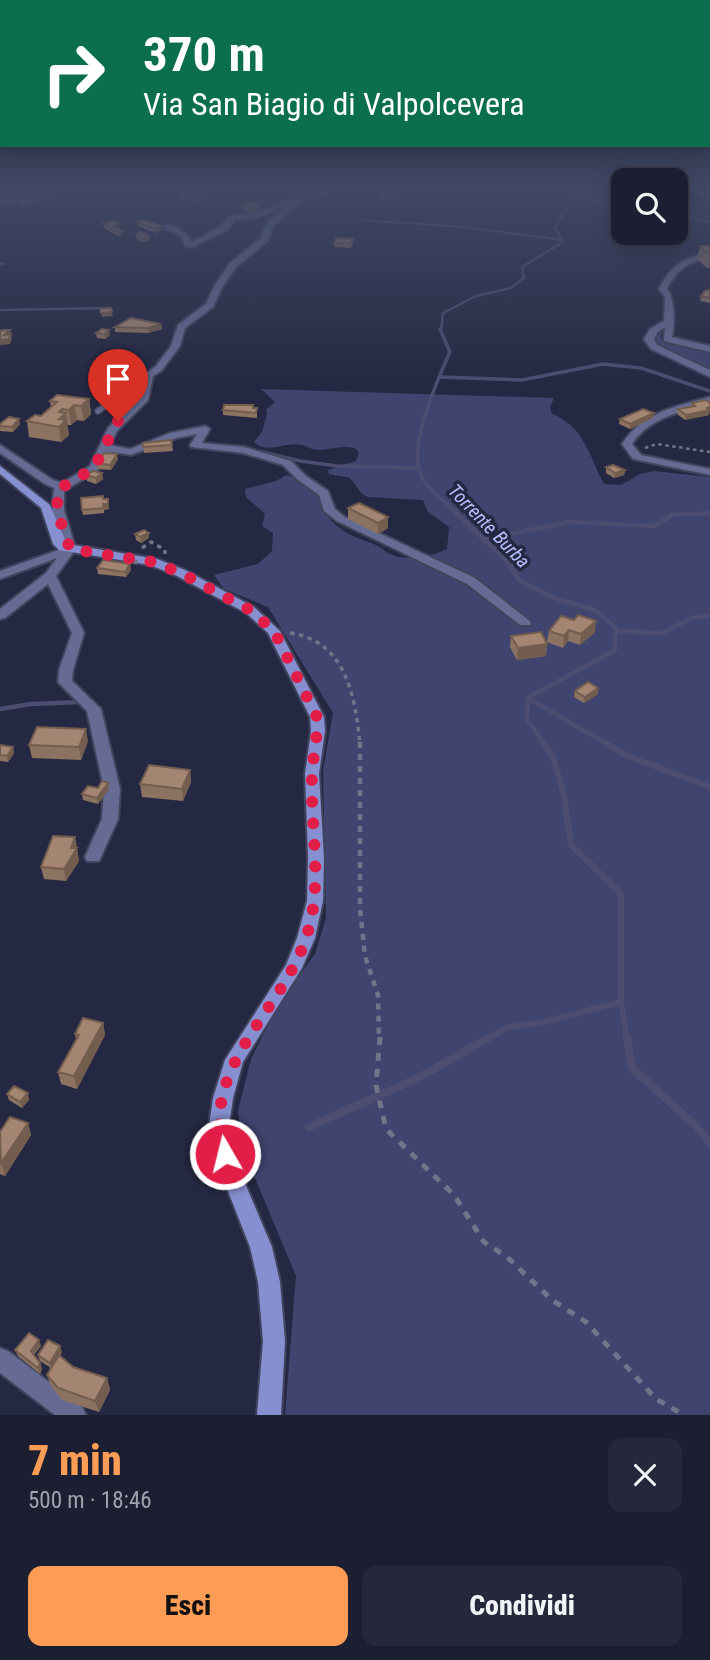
<!DOCTYPE html>
<html lang="it">
<meta charset="utf-8">
<style>
:root{--surface:#1c1e32;--page:#25273a;--text:#f1f3f6;--muted:#a0a2ac;--line:#3a3c4d;--accent:#fd9d55}
body{margin:0;font-family:"Roboto Condensed",sans-serif;background:var(--page);color:var(--text);height:100vh;display:flex;flex-direction:column;font-size:26px;white-space:nowrap}
*{box-sizing:border-box;margin:0}
p{font-size:23px;color:var(--muted)}
.icon{flex:none;width:38px;height:38px;fill:none;stroke:currentColor;stroke-width:2;stroke-linecap:round;stroke-linejoin:round}
.map{position:relative;height:1415px;overflow:hidden}
.sheet{display:flex;flex-direction:column;background:var(--surface);flex:1}
.sheet>*{flex:none}
.top-card{position:absolute;left:0px;top:0px;width:710px;height:147px;box-shadow:0 4px 18px #0003,0 0 0 2px var(--line);background:#0b6e4f;color:#fff;overflow:hidden}
.controls{position:absolute;left:611px;top:168px;display:grid;gap:14px}
.controls a{display:grid;place-items:center;width:77px;height:77px;border-radius:14px;background:var(--surface);box-shadow:0 4px 18px #0003,0 0 0 2px var(--line);font-size:35px}
.pin{position:absolute;display:grid;place-items:center;width:60px;height:60px;color:#fff;margin:-72px -30px;border-radius:50% 50% 50% 0;rotate:-45deg;box-shadow:0 0 7px #0007}
.pin .icon{rotate:45deg}
.me{position:absolute;width:77px;margin:-38px;rotate:352deg;stroke-linejoin:round;filter:drop-shadow(0 0 5px #0008)}
.turn{display:flex;align-items:center;gap:24px;height:147px;padding:0 28px;font-size:32px}
.turn .icon{width:91px;height:91px;stroke-width:2.5}
.turn b{display:block;font-size:49px;line-height:60px}
.round{display:grid;place-items:center;flex:none;width:74px;height:74px;border-radius:14px;background:var(--page)}
.summary{display:flex;align-items:center;justify-content:space-between;height:119px;padding:0 28px}
h1{font-size:42px;font-weight:800;line-height:52px;color:var(--accent)}
.button{display:flex;gap:14px;margin-top:auto;padding:14px 28px}
.button a{flex:1;height:80px;border-radius:14px;background:var(--accent);color:#111;font-size:28px;font-weight:800;line-height:80px;text-align:center}
.button a+a{background:var(--page);color:var(--text)}
.map>svg:first-child{display:block}
</style>
<div class="map">
<svg width="710" height="1415" viewBox="0 0 710 1415">
<rect width="100%" height="100%" fill="#252842"/>
<g fill="#40456f">
<path d="M663,331L660,337L666,342L710,351V368L659,346L655,337Z"/>
<path d="M261,389L554,398L550,407L552,414C584,427 589,455 604,484L621,485L640,474L654,471L710,477V1415H285L296,1276L244,1152L238,1111L251,1059L278,1005L315,954L326,918L323,771L333,713L268,607L224,589L214,575L258,564L272,551L273,533L262,526L265,514L246,497L245,489L276,481L286,475C301,478 317,491 324,504C326,509 326,514 330,519C344,535 357,537 376,545C381,547 385,552 390,554C407,562 431,557 447,549L449,527L428,512L423,500L368,497L362,494L350,478L329,474L328,470L356,461L359,453L356,449C343,444 331,450 318,450C312,450 307,446 302,445C285,441 268,455 254,442L262,432L267,414L266,410L275,402Z"/>
</g>
<g fill="none" stroke-linecap="round" stroke-linejoin="round">
<g stroke="#4c4d70" stroke-width="2.5">
<path d="M215,188L217,190"/>
<path d="M575,197L623,207"/>
<path d="M676,215L710,222"/>
<path d="M361,220L464,227L562,240"/>
<path d="M0,264H4"/>
<path d="M0,310L108,308"/>
<path d="M441,331L443,313L476,296L511,288L524,278L522,267L563,242L555,227L581,188"/>
</g>
<g stroke="#4c4d70" stroke-width="3.5">
<path d="M440,329L450,352C438,379 409,443 420,472C425,488 444,501 456,512"/>
<path d="M440,377L522,380L603,364L641,368L710,391"/>
<path d="M242,447L300,461L337,466L420,468"/>
</g>
<g stroke="#4c4d70" stroke-width="4.5">
<path d="M454,511L508,562L520,581L554,598L595,610L616,628L615,650L528,698L527,719L544,744"/>
<path d="M484,539L570,522L654,526L672,515L710,513"/>
<path d="M616,631L662,633L692,618L710,615"/>
<path d="M528,698L607,744"/>
<path d="M0,709L31,704L82,702"/>
</g>
<g stroke="#4c4d70" stroke-width="6">
<path d="M543,742L553,757L564,796L571,845L621,894V1002L627,1039"/>
<path d="M604,742L628,756L710,787"/>
<path d="M487,1039L508,1027L540,1023L621,1002"/>
</g>
<g stroke="#4c4d70" stroke-width="8">
<path d="M627,1037L632,1068L697,1127L710,1143"/>
<path d="M309,1127L416,1079L490,1037"/>
</g>
<g stroke="#41445d" stroke-width="8">
<path id="lane" d="M98,411L148,375"/>
</g>
<g stroke="#41445d" stroke-width="4">
<g id="street">
<path d="M314,188H322L292,209L273,227L268,241L236,267L222,287L213,307L185,328L180,346L162,370L153,376L148,400L117,431L110,445L130,449L170,433L205,426L210,429L202,443L244,447L291,461L306,476L328,491L335,509L345,517L475,578L531,622L530,625H520L467,584L337,521L324,511L319,495L298,480L283,465L243,453L191,447L190,445L197,434L177,438L131,455L112,452L104,458L98,470L64,491V510L76,549L56,576L84,633L73,670L72,681L101,709L120,789L118,819L101,857L99,861H87L85,857L102,819L104,789L87,711L58,682L59,670L72,633L48,584L5,618L0,619V609L46,573L57,558L0,579V571L64,548L52,510L54,488L45,484L0,453V445L53,480L62,483L90,466L108,428L138,399L144,375L156,366L171,346L178,325L206,304L214,287L230,263L261,238L266,224L286,206L259,217L235,220L227,230L193,247L185,246L182,236L165,229V225C177,225 187,233 192,242L221,226L230,216L255,213L289,199L295,200Z"/>
<path d="M38,190L40,193L0,206V202Z"/>
<path d="M710,254V258C689,260 676,270 667,289C675,299 675,325 672,337L710,346V352L664,341L665,327L657,333L654,339L657,345L710,370V377L651,349L644,339L650,329L664,321L665,297L659,289C670,267 685,256 710,254Z"/>
<path d="M710,397V403C682,411 649,418 632,444L641,455L710,469V475L633,459L622,444C642,413 676,406 710,397Z"/>
<path d="M0,1348L8,1351L82,1407L86,1415H55L0,1373Z"/>
</g>
</g>
<g stroke="#41445d" stroke-width="4">
<path id="secondary" d="M0,466L50,505L67,544L157,559L185,570L254,607L280,631L324,717L325,731L319,774L324,858L323,901L315,938L302,968L243,1062L233,1098L228,1133L242,1176L272,1247L280,1282L285,1341L281,1415H257L263,1341L258,1282L250,1247L222,1176L208,1133L213,1098L225,1060L286,965L297,938L307,901L308,858L305,774L311,731L310,717L268,633L246,613L177,576L150,565L59,550L53,544L41,508L0,474Z"/>
</g>
<path stroke="#71748a" stroke-width="2.5" stroke-dasharray="3.5 3.5" stroke-linecap="butt" d="M645,448L657,444L710,452"/>
<g stroke="#71748a" stroke-width="3.5" stroke-dasharray="4.5 4.5" stroke-linecap="butt">
<path d="M142,548L151,542L165,550V554"/>
<path d="M290,633C346,641 355,696 360,744"/>
</g>
<path stroke="#71748a" stroke-width="4.5" stroke-dasharray="6 6" stroke-linecap="butt" d="M360,742V909L365,956L378,995L379,1039"/>
<path stroke="#71748a" stroke-width="5" stroke-dasharray="8 8" stroke-linecap="butt" d="M380,1037L376,1085L386,1129L454,1195L484,1242L507,1257L552,1300L586,1322L656,1399L684,1415"/>
<use href="#lane" stroke="#656b93" stroke-width="5"/>
<use href="#street" fill="#656b93" fill-rule="evenodd"/>
<use href="#secondary" fill="#868fcf" fill-rule="evenodd"/>
<path stroke="#71748a" stroke-width="3.5" stroke-dasharray="4.5 4.5" stroke-linecap="butt" d="M135,564L138,556"/>
</g>
<g fill="#8c7261">
<path d="M287,188H306V191L296,195L287,192Z"/>
<path d="M313,188H335L314,199L307,198V194Z"/>
<path d="M698,188H710V197L697,194Z"/>
<path d="M52,191V198L40,199L29,205L20,204V199Z"/>
<path d="M395,191L393,193L394,197L385,201L378,198V194Z"/>
<path d="M180,194L204,195V200L197,202L180,198Z"/>
<path d="M261,203V208L256,212L243,211L242,206Z"/>
<path d="M137,222L162,230L156,233L138,226Z"/>
<path d="M103,223L121,228L119,229L123,235L118,236L104,228Z"/>
<path d="M136,234L150,240L142,242L136,238Z"/>
<path d="M334,243H353L351,248L334,247Z"/>
<path d="M700,246H710V268H707L697,259Z"/>
<path d="M710,290V303L700,301L701,296Z"/>
<path d="M161,324L162,329L148,333L115,332V327Z"/>
<path d="M96,333L110,335L105,339L97,338Z"/>
<path d="M115,366V371L120,378L117,381L98,379L97,375L93,374L92,369Z"/>
<path d="M89,399L91,414L84,421L77,420L71,425H67L69,435L61,442L29,437L27,421L41,416L51,407L50,401Z"/>
<path d="M692,403L709,413V415L685,420L677,414L678,409L691,406Z"/>
<path d="M253,405V408L257,413V418L223,415V410Z"/>
<path d="M653,418L630,429L619,424L620,419Z"/>
<path d="M0,424H20L13,432L0,431Z"/>
<path d="M171,440L173,451L144,453L143,443Z"/>
<path d="M118,459L111,470L97,469V463Z"/>
<path d="M606,467L625,470L624,475L614,478L606,473Z"/>
<path d="M102,473L103,479L96,484L87,481L86,475Z"/>
<path d="M103,499H108L109,509L104,510V513L83,515L82,510Z"/>
<path d="M348,508L388,517V528L378,534L348,519Z"/>
<path d="M149,533V538L141,543L136,540L135,534Z"/>
<path d="M97,568L131,570L126,577L98,574Z"/>
<path d="M561,616L595,632L580,645L568,641L563,648L547,642L549,631Z"/>
<path d="M511,636L547,644L546,656L517,660L510,647Z"/>
<path d="M575,691L598,694L584,703L574,697Z"/>
<path d="M88,741L81,760L32,758L29,745Z"/>
<path d="M0,745L13,747L14,753L8,762L0,761Z"/>
<path d="M190,770L191,782L183,801L142,797L140,784Z"/>
<path d="M108,783L109,789L98,804L83,800L82,794Z"/>
<path d="M75,837L79,861L66,881L44,879L41,867Z"/>
<path d="M103,1023L105,1035L77,1089L61,1084L58,1072L76,1039L75,1034Z"/>
<path d="M7,1094L29,1100L22,1108L9,1100Z"/>
<path d="M28,1123L31,1135L5,1176L0,1174V1132Z"/>
<path d="M41,1346L34,1355L40,1363L42,1369L40,1374L18,1356L15,1350Z"/>
<path d="M62,1352L60,1356L73,1367L107,1378L110,1390L99,1412L62,1400L51,1386L47,1375L51,1368L40,1361L38,1355Z"/>
</g>
<g fill="#725d4f">
<path d="M296,188H306V191L296,195Z"/>
<path d="M327,188H335L314,199V194Z"/>
<path d="M394,188L395,191L393,194L394,193V197L385,201V196Z"/>
<path d="M52,191V198L40,199L29,205L28,200Z"/>
<path d="M204,195V200L197,202L196,198Z"/>
<path d="M261,203V208L256,212V208Z"/>
<path d="M162,226V230L156,233L155,229Z"/>
<path d="M122,231L123,235L118,236L117,232Z"/>
<path d="M149,236L150,240L142,242L141,238Z"/>
<path d="M112,311L113,316L102,317L101,313Z"/>
<path d="M161,324L162,329L148,333V328Z"/>
<path d="M10,330L12,339L10,344L0,345V340L4,335Z"/>
<path d="M109,330L110,335L105,339L104,334Z"/>
<path d="M119,373L120,378L117,381L116,376Z"/>
<path d="M89,399L91,414L84,421L81,406Z"/>
<path d="M74,405L77,420L71,425L69,410Z"/>
<path d="M710,407V412L709,415L685,420L686,415Z"/>
<path d="M62,409L63,415L66,413L69,435L61,442L59,427V412Z"/>
<path d="M654,413L653,418L630,429V424Z"/>
<path d="M19,419L20,424L13,432L12,427Z"/>
<path d="M117,454L118,459L111,470L110,465Z"/>
<path d="M625,470L624,475L614,478L615,473Z"/>
<path d="M102,473L103,479L96,484V478Z"/>
<path d="M103,504H108L109,509L104,510Z"/>
<path d="M388,517V528L378,534V523Z"/>
<path d="M149,533V538L141,543L140,537Z"/>
<path d="M130,564L131,570L126,577L125,572Z"/>
<path d="M596,621L595,632L580,645L581,634Z"/>
<path d="M569,630L568,641L563,648L564,636Z"/>
<path d="M547,644L546,656L517,660L518,648Z"/>
<path d="M598,688V694L584,703L585,697Z"/>
<path d="M86,729L88,741L81,760L79,747Z"/>
<path d="M13,747L14,753L8,762L7,756Z"/>
<path d="M190,770L191,782L183,801L182,789Z"/>
<path d="M108,783L109,789L98,804L97,798Z"/>
<path d="M75,837L79,861L66,881L64,869Z"/>
<path d="M103,1023L105,1035L77,1089L74,1076Z"/>
<path d="M28,1093L29,1100L22,1108L20,1102Z"/>
<path d="M28,1123L31,1135L5,1176L1,1163Z"/>
<path d="M39,1340L41,1346L33,1356L31,1351Z"/>
<path d="M60,1346L62,1352L52,1369L50,1363Z"/>
<path d="M40,1363L42,1369L40,1374L38,1368Z"/>
<path d="M107,1378L110,1390L99,1412L95,1401Z"/>
</g>
<g fill="#a38571" stroke="#725d4f" stroke-width="2">
<path d="M313,188H327L314,194H307L310,190Z"/>
<path d="M393,188H394L390,192L394,193L385,196L378,194Z"/>
<path d="M44,189L52,191L47,192L52,194L40,195L28,200L20,199Z"/>
<path d="M187,191L204,195L196,198L180,194Z"/>
<path d="M248,202L261,203L256,208L242,206Z"/>
<path d="M144,220L162,226L155,229L137,222Z"/>
<path d="M113,221L121,224L114,226L122,231L117,232L103,223Z"/>
<path d="M142,232L149,236L141,238L136,234Z"/>
<path d="M336,238L353,239L351,243H334Z"/>
<path d="M700,246H710V251L705,252Z"/>
<path d="M710,290V298L701,296L705,291Z"/>
<path d="M111,308L112,311L110,312L101,313L100,309Z"/>
<path d="M131,318L161,324L148,328L115,327Z"/>
<path d="M102,329L109,330L104,334L96,333Z"/>
<path d="M3,330H10L4,335L11,334L9,339L0,340V331Z"/>
<path d="M97,364L115,366L111,370L119,373L116,376L97,374L101,370L92,369Z"/>
<path d="M57,395L89,399L81,406L74,405L69,410L62,409L59,412L66,413L59,419L66,420L59,427L27,421L35,415L41,416L57,402L50,401Z"/>
<path d="M706,400L710,403V407L707,408L710,410L686,415L678,409L695,406L692,403Z"/>
<path d="M224,405H253V408H257L256,413L223,410Z"/>
<path d="M643,409L654,413L630,424L620,419Z"/>
<path d="M9,417L19,419L12,427L0,426V424Z"/>
<path d="M171,440L172,445L143,447V443Z"/>
<path d="M104,453L117,454L110,465L97,463Z"/>
<path d="M613,465L625,470L615,473L606,467Z"/>
<path d="M93,471L102,473L96,478L86,475Z"/>
<path d="M103,496V499H108V504H103L104,508L82,510L81,498Z"/>
<path d="M359,503L388,517L378,523L348,508Z"/>
<path d="M144,530L149,533L140,537L135,534Z"/>
<path d="M103,560L130,564L125,572L97,568Z"/>
<path d="M578,615L596,621L581,634L569,630L564,636L549,631L561,616L574,620Z"/>
<path d="M541,632L547,644L518,648L511,636Z"/>
<path d="M588,682L598,688L585,697L575,691Z"/>
<path d="M37,727L86,729L79,747L29,745Z"/>
<path d="M0,745L13,747L7,756L0,755Z"/>
<path d="M149,765L190,770L182,789L140,784Z"/>
<path d="M102,781L108,783L97,798L82,794L88,786L98,788Z"/>
<path d="M53,836L75,837L71,848H77L64,869L41,867Z"/>
<path d="M83,1018L103,1023L74,1076L58,1072L79,1035L75,1034Z"/>
<path d="M14,1086L28,1093L20,1102L7,1094Z"/>
<path d="M10,1117L28,1123L1,1163L0,1132Z"/>
<path d="M29,1333L39,1340L31,1351L40,1363L38,1368L15,1350Z"/>
<path d="M48,1340L60,1346L50,1363L38,1355Z"/>
<path d="M59,1355L73,1367L107,1378L95,1401L58,1388L47,1375Z"/>
</g>
<linearGradient id="sky" x2="0" y2="1"><stop stop-color="#141624"/><stop offset="0.49" stop-color="#404865"/><stop offset="1" stop-color="#404865" stop-opacity="0"/></linearGradient>
<rect width="710" height="386" fill="url(#sky)"/>
<g fill="none" stroke-linecap="round" stroke-linejoin="round">
<path stroke="#e11d48" stroke-width="12" stroke-dasharray="0 21.6" d="M118,421L94,468L62,487L56,494L60,520L70,549L153,562L181,573L250,610L274,631L317,717C318,737 313,755 312,775C310,830 324,884 306,938C282,1012 198,1068 225,1154"/>
</g>
<g text-anchor="middle" dominant-baseline="central" stroke-width="7" stroke-linejoin="round" paint-order="stroke">
<g font-size="19" font-style="italic" fill="#b6c0fe" stroke="#252842">
<text transform="translate(489 526) rotate(46)">Torrente Burba</text>
</g>
</g>
</svg>
<div class="controls">
<a><svg class="icon" aria-label="search" viewBox="0 0 24 24"><circle cx="10" cy="10" r="6"/><path d="M15 15l6 6"/></svg></a>
</div>
<div class="pin" style="left:118px;top:421px;background:#d93025"><svg class="icon" aria-label="arrive" viewBox="0 0 24 24"><path d="M6 21V4h12l-3 4 3 4H6"/></svg></div>
<svg class="me" style="left:225px;top:1154px" viewBox="-20 -20 40 40"><circle r="17" fill="#e11d48" stroke="#fff" stroke-width="3"/><path d="M0-11L8 9 0 5-8 9z" fill="#fff"/></svg>
<div class="top-card">
<div class="turn"><svg class="icon" aria-label="right" viewBox="0 0 24 24"><path d="M7 20v-9h11M14 6l5 5-5 5"/></svg><div><b>370 m</b>Via San Biagio di Valpolcevera</div></div>
</div>
</div>
<section class="sheet">
<div class="summary"><div><h1>7 min</h1><p>500 m · 18:46</p></div><a class="round"><svg class="icon" aria-label="close" viewBox="0 0 24 24"><path d="M6 6l12 12M18 6L6 18"/></svg></a></div>
<div class="button"><a>Esci</a><a>Condividi</a></div>
</section>
